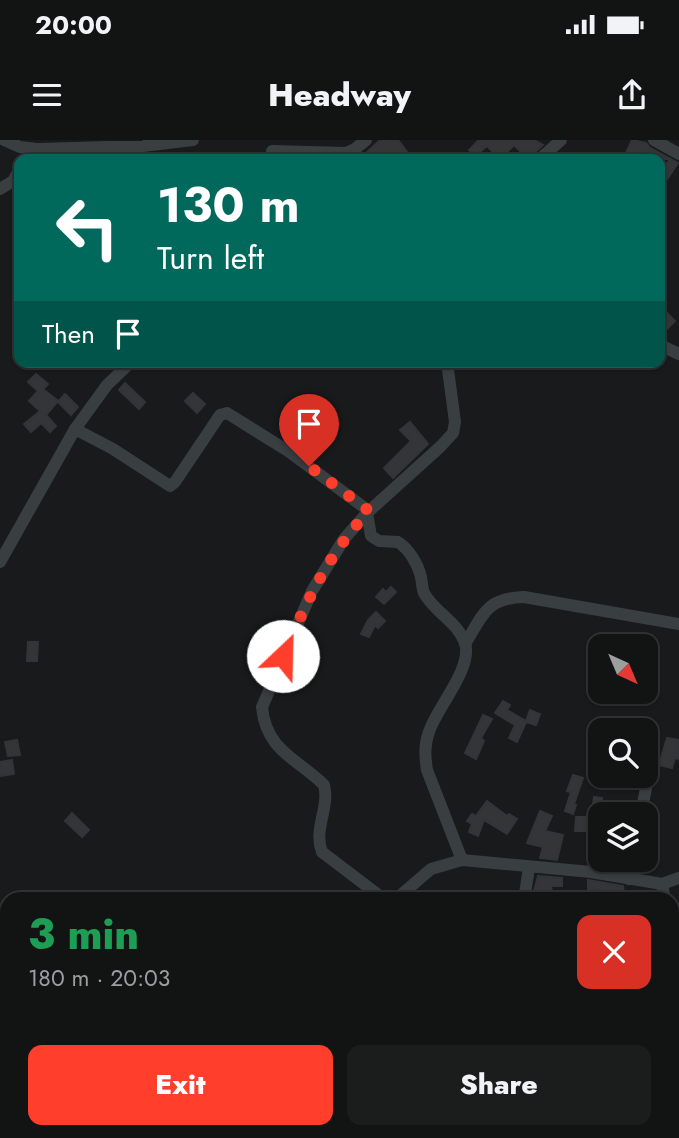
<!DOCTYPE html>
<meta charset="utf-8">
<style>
:root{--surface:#121414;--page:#1b1d1d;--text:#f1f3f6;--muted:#9c9ea0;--line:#313334;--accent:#ff3e2c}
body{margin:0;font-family:Jost,sans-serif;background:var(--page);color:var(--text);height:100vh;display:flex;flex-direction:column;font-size:26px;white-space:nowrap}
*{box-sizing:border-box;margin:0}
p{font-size:23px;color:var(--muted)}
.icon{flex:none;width:38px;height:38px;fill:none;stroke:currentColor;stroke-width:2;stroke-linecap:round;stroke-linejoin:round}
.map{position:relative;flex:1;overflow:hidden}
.sheet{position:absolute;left:0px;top:752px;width:679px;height:247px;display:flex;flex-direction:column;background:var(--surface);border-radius:21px 21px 0 0;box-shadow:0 2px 5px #0004,0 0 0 2px var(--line)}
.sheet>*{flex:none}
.banner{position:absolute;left:14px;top:14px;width:651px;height:214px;border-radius:14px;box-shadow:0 2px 5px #0004,0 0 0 2px var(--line);background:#00695c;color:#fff;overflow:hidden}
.needle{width:46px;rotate:136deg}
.tools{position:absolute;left:588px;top:494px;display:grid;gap:14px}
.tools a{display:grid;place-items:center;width:70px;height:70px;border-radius:14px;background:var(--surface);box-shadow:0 2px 5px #0004,0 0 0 2px var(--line);font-size:35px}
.pin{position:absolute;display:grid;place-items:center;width:60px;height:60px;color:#fff;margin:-72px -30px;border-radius:50% 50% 50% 0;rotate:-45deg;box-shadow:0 0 7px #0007}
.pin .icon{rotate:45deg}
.me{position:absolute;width:77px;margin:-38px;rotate:24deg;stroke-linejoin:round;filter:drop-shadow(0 0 5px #0008)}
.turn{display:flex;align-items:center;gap:24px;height:147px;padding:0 28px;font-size:32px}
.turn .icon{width:91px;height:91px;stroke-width:2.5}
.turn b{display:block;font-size:49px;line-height:60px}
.then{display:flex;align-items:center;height:66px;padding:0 28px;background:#0003;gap:14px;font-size:26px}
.round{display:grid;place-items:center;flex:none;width:74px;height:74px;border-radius:14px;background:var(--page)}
.overview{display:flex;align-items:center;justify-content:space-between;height:119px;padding:0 28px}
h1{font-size:42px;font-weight:800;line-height:52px;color:#1e9e55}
.cta{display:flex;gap:14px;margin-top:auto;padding:14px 28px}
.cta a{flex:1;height:80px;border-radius:14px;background:var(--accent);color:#fff;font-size:28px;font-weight:800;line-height:80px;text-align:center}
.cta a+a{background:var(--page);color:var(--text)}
.status{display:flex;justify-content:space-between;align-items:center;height:49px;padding:0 35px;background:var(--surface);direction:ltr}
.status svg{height:19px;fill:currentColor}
header{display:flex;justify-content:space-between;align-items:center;height:91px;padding:0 28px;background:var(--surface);font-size:32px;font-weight:800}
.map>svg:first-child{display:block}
</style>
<div class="status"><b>20:00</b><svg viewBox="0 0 49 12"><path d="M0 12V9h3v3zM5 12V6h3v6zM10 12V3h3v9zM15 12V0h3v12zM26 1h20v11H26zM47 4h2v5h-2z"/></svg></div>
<header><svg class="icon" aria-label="menu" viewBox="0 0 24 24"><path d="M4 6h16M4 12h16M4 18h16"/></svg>Headway<svg class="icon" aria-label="share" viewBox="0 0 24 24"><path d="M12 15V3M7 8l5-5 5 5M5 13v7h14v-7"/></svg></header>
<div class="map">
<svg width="679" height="998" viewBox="0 0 679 998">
<rect width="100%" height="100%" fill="#181a1b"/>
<g fill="#333537" stroke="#323537" stroke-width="2">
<path d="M380,0H398L410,16L407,19H368L364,15Z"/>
<path d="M479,0H534L543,5L534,13L531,19H528L514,5L500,19L487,6L475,16L469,10Z"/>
<path d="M632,0L646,3L650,8L678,23L660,50V34L670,19H645L636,14L634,17L626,13Z"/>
<path d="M665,171L675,181L660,196V176Z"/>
<path d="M36,234L48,244L43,249L58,261L46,275L56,286L50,292L41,283L31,292L24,284L40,271L29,261L38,251L28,242Z"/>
<path d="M125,243L145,262L139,269L119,250Z"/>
<path d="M193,253L205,264L197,273L185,261Z"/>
<path d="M65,254L78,267L71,275L58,262Z"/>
<path d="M410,282L428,304L393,338L384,328L411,301L400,290Z"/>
<path d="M391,447L396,452L384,464L376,457L383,449L386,452Z"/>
<path d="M376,472L385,481L378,488L375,485L369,497L361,494L368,480Z"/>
<path d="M28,502H38L37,521H27Z"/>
<path d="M503,561L510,565L507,570L526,581L530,570L540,574L536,585L526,582L517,602L509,598L515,585L495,573Z"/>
<path d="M483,575L492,579L481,598L484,601L476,619L465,613Z"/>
<path d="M667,598L679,600V619L675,618L672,628L659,625Z"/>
<path d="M17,600L20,615L8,616L5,602Z"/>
<path d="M12,620L14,634L0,636V622Z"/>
<path d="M573,635L583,638L574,664L576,665L573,674L565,671L571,652L567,651Z"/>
<path d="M594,657L602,658L600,682L593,694L589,691H575L576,677H588L592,672Z"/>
<path d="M487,661L507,676L509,674L517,679L507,694L484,680L478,696L469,692L472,684L467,681L472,674L476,676Z"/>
<path d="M540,671L552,676L545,691L563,695L557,720L540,718L543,707L527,703Z"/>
<path d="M72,673L89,690L82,697L65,681Z"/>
<path d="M538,736L562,738V746H551L553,757L540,760L537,750L534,751Z"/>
<path d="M588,740L623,746L624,754L596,755V750L588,751Z"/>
</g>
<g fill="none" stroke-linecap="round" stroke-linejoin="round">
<g stroke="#393e40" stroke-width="12">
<path d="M4,0L20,7L37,9L143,6L193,0"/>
<path d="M654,0L679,14"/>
<path d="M272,11L346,13L355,9L366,0"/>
<path d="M540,19L561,0"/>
<path d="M0,49L13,41L19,30"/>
<path d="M660,205L679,214"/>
<path d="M75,289L113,309L170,346L175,342L220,275L227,273L288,311L369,371"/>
<path d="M367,373L371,396L379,401L398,402C409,409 418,424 421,437C422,442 422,448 424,453C434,472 458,482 465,503C473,529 436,568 429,592C424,605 425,617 427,630L462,720"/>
<path d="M0,422L75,289L107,245L131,222"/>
<path d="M465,504C483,475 486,458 524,457L679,484"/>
<path d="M641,674L653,612"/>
<path d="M629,739L633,719"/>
<path d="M662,744L665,760"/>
<path d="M385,760L322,712C313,689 330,668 324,645C298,619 266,611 262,567L312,451L344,399L367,373L440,307L453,293L455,282L447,222"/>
<path d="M395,760L431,729L462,720L591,732L662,744L679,738"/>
<path d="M524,760L529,728"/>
<path d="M672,798L679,813"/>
<path d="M0,860L7,863"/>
<path d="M228,992L237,998"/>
<path d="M606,992L611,998"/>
<path d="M313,998L318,992"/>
</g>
</g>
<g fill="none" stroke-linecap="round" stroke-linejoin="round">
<path stroke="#ff3e2c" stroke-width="12" stroke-dasharray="0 21.6" d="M283,516C307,462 327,415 369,371L309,326"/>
</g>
</svg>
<div class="tools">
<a><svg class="needle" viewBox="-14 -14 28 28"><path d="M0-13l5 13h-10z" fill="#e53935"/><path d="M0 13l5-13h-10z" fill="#9c9ea0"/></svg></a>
<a><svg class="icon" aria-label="search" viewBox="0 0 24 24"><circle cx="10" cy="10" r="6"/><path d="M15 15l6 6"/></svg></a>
<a><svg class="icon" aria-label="layers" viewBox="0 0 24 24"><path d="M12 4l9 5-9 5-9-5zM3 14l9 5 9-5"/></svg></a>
</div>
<div class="pin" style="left:309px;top:326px;background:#d93025"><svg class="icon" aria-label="arrive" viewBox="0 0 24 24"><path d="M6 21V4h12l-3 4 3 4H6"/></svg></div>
<svg class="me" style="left:283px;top:516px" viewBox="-20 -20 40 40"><circle r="19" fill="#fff"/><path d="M0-13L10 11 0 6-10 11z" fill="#ff3e2c"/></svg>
<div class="banner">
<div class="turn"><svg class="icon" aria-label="left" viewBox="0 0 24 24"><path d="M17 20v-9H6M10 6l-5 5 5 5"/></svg><div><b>130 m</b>Turn left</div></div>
<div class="then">Then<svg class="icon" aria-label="arrive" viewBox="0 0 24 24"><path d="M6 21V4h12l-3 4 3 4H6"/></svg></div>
</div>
<section class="sheet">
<div class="overview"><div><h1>3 min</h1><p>180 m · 20:03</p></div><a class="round" style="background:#d93025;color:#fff"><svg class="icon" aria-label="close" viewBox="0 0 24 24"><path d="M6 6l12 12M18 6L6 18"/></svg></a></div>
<div class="cta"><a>Exit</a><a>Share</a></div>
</section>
</div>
